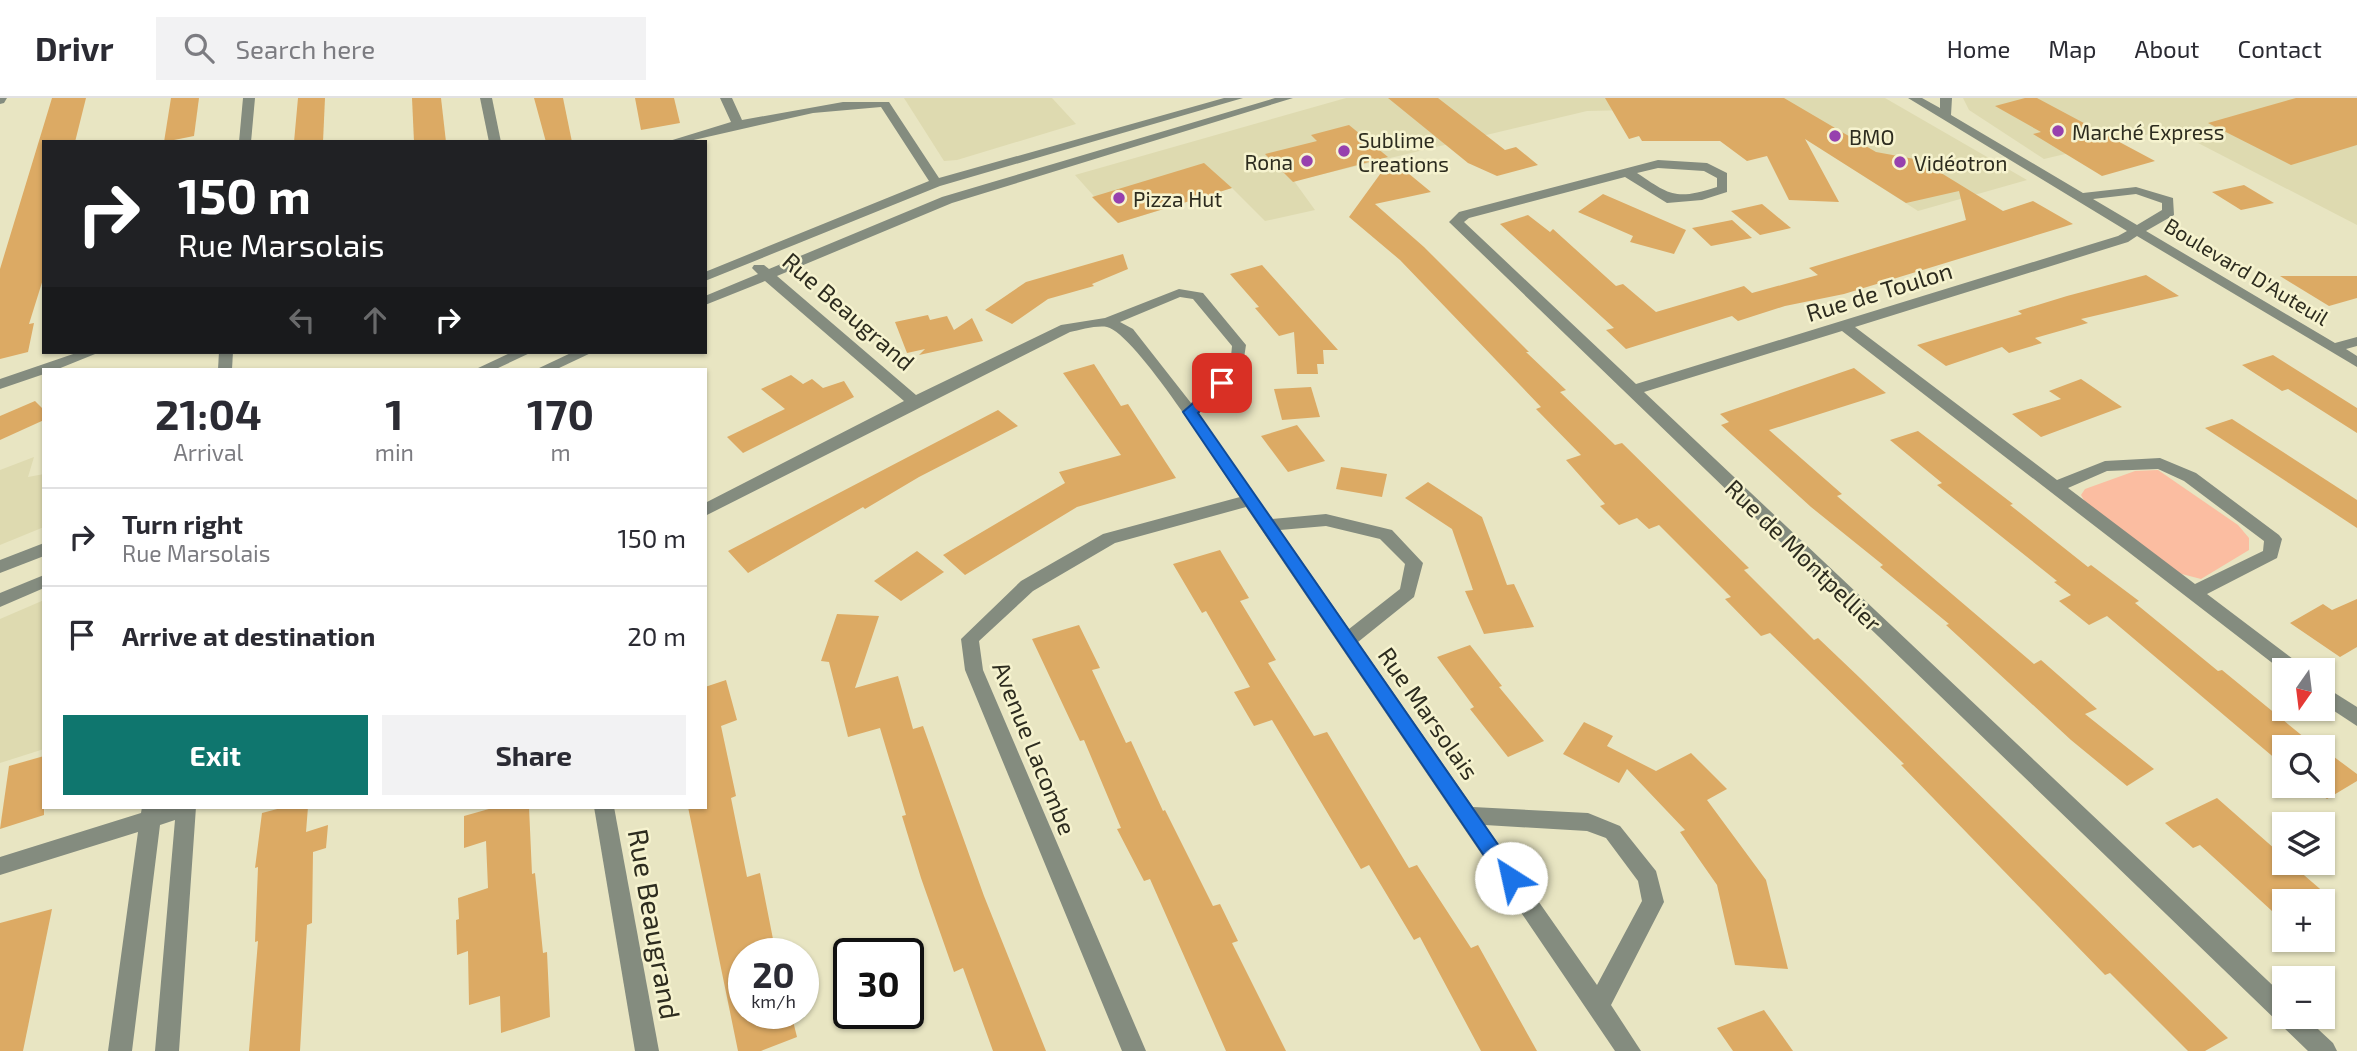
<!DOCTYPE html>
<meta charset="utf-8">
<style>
:root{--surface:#fff;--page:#f2f2f3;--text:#2b2b33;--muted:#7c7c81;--line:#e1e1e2;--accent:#0f766e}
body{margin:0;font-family:"Exo 2",sans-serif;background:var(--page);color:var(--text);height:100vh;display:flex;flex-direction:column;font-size:26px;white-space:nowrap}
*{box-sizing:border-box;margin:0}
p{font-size:23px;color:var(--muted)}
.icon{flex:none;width:38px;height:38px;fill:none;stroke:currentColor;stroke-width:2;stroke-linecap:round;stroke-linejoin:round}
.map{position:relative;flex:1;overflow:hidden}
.drawer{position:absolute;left:42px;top:270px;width:665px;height:441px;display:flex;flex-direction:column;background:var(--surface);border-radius:0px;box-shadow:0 2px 5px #0004}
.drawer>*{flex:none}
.guide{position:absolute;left:42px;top:42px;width:665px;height:214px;border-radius:0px;box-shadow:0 2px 5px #0004;background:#202124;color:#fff;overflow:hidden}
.needle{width:46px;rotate:194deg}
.controls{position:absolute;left:2272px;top:560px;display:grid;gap:14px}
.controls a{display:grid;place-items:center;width:63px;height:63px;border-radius:0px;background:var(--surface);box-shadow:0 2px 5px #0004;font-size:35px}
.speed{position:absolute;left:728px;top:840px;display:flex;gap:14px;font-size:35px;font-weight:700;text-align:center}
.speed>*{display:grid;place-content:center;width:91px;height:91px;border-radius:50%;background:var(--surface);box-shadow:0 2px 5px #0004;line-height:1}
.speed small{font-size:18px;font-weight:400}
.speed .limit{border:4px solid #111;border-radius:10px;background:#fff;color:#111}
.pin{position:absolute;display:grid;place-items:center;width:60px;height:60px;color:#fff;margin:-30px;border-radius:14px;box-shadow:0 4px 10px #0006}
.me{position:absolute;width:77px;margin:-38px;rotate:325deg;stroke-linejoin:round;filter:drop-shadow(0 0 5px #0008)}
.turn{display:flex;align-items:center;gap:24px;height:147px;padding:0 21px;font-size:32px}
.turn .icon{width:91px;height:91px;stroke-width:2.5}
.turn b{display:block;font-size:49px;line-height:60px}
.lanes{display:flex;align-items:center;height:66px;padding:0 21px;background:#0003;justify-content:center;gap:35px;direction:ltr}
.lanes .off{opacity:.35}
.eta{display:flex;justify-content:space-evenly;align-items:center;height:119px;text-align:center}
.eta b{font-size:42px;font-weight:700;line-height:49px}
.cta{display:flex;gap:14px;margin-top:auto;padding:14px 21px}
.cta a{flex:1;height:80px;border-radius:0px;background:var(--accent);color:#fff;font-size:28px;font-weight:700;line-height:80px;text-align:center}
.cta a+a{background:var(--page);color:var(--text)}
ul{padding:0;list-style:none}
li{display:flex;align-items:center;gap:21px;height:98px;padding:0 21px;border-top:2px solid var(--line)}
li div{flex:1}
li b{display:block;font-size:26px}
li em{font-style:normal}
header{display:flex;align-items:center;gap:42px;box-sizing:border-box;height:98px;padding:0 35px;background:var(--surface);border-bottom:2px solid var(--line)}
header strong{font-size:33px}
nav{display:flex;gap:38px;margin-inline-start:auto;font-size:24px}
.search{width:490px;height:63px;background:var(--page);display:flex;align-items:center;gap:18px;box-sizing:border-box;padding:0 24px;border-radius:0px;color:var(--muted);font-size:26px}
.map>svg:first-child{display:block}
</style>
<header>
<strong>Drivr</strong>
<div class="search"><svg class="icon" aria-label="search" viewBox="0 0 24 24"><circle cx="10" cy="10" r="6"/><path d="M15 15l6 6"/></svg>Search here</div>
<nav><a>Home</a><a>Map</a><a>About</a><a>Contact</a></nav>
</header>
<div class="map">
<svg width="2357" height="953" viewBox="0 0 2357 953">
<rect width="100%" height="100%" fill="#e8e5c2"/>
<g fill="#dedab0">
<path d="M904,0H1052L1076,26L957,62L944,63Z"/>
<path d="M1346,0H1885L2027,82L1918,113L1756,9L1587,13L1294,83L1315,112L1265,123L1232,90L1118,125L1075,77Z"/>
<path d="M1963,0H2357V127L2171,31L2044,61L1969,12Z"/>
<path d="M34,359L28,379L44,376V429L0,447V372Z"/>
<path d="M44,502V651L0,665V521Z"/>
</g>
<path fill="#fbbda1" d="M2158,372L2238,427L2249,440V452L2201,481L2178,475L2085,404L2081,397L2085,391L2135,373Z"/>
<g fill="#dcaa64">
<path d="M52,0H86L75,44H44V178L29,226L34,225L28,254L0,261V171Z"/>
<path d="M171,0H199L194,38L164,44Z"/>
<path d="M298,0H325L323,44H294Z"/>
<path d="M412,0H441L446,44H414Z"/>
<path d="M534,0H563L572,44H546Z"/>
<path d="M635,0H674L680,25L641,32Z"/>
<path d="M1388,0H1438L1505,52L1516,49L1538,67L1497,78L1468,65Z"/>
<path d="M1605,0H1784L1876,54L1920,62L2003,113L2033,103L2073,126L1844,196L1785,208L1738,223L1732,218L1626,251L1606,232L1614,230L1500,126L1528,117L1550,134L1553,131L1616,188L1623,186L1656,214L1744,188L1752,195L1818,177L1809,170L1966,122L1959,93L1906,105L1805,41L1839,104L1789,102L1767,58L1747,63L1720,43H1642L1639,38L1629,41Z"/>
<path d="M2025,0H2037L2155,63L2102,78L2033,36L2041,34L1995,8Z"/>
<path d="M2296,0H2357V47L2291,67L2208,25Z"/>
<path d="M1349,27L1388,59L1293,84L1265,56L1317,43L1311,37Z"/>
<path d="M1391,61L1431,94L1375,106L1424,149L1529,254H1526L1566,292L1560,294L1615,347L1622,345L1749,470L1744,472L1814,542L1818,540L1860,580L2228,940L2205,953H2188L2110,875L2105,877L1901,667L1904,666L1770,535L1761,538L1725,501L1731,499L1659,427L1649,431L1637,420L1619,427L1600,408L1605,406L1566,362L1581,357L1536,311L1541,309L1400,162L1349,119Z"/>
<path d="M1204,65L1232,90L1118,125L1092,99Z"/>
<path d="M2244,87L2274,105L2241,112L2212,94Z"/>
<path d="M1603,96L1686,132L1674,156L1630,144L1633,138L1578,114Z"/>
<path d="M1762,106L1791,130L1760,137L1731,113Z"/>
<path d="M1732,122L1752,140L1711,148L1692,130Z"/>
<path d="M1123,156L1128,171L1092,186L1094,188L1048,201L1012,226L985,212L1026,184Z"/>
<path d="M1262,167L1338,252H1323L1324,266H1317L1318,276H1297L1294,234L1279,238L1255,210L1259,209L1230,176Z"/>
<path d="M2146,177L2179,198L2081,221L2088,225L2035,240L2042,245L2009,255L2002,249L1946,268L1917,247L2022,216L2018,213L2067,198Z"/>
<path d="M2280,178H2357V200L2329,208Z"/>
<path d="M928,217L930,222L947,218L954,232L972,220L983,243L919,257L925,251L907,255L895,224Z"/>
<path d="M2273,257L2357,310V335L2288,291L2282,293L2242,267Z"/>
<path d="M1094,266L1121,308L1128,306L1176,380L1077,409L965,477L943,457L1065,385L1059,374L1121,357L1063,275Z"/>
<path d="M1854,270L1886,295L1769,332L1842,396L1837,398L2034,566L2041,562L2097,611L2085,616L2154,671L2127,688L2071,642L1946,527L1949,526L1880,469L1883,467L1811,409L1721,327L1729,324L1720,316Z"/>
<path d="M791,277L803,286L812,281L823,290L844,283L854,299L743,355L727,339L785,311L761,291Z"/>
<path d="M2081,281L2122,309L2041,339L2012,316L2061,301L2049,293Z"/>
<path d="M1311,289L1320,319L1282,322L1274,291Z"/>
<path d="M35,303L44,312V322L0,342V318Z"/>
<path d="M998,312L1018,328L919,379L865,411L863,409L748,475L728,453Z"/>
<path d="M2232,321L2357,402V430L2205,330Z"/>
<path d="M1297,327L1325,363L1288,374L1261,338Z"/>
<path d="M1918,333L2013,406L2010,407L2088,469L2091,467L2139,503L2135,505L2218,573L2222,572L2316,649H2284V668L2107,518L2089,527L2059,503L2071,497L2054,484L2057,483L1937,387L1942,385L1890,342Z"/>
<path d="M1341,369L1387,376L1382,399L1336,391Z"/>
<path d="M1428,384L1482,419L1507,487L1514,486L1534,529L1484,536L1465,493L1473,492L1452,431L1405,400Z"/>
<path d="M1220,452L1249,500L1240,503L1276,562L1268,565L1314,638L1327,634L1409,770L1417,767L1471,850L1478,847L1537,953H1481L1420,839L1414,842L1369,767L1361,771L1272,622L1254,628L1234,594L1250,589L1206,513L1202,515L1173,466Z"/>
<path d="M917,453L944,474L901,503L874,483Z"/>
<path d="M2357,501V549L2340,559L2290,525L2323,506L2332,512Z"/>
<path d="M837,516L879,518L855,590L898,578L913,631L923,628L984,798L1046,953H993L963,870L954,874L921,780L902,718L906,717L880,630L848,639L829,564L821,563Z"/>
<path d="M1079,527L1100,570L1092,572L1126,645L1131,643L1163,713L1165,712L1213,808L1220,806L1238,843L1232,845L1286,953H1226L1150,781L1144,783L1117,731L1121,730L1084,642L1080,643L1032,541Z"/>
<path d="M1470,547L1502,588L1499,589L1544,643L1508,659L1470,611L1474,609L1437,559Z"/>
<path d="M726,582L737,622L721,628L736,698L731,700L747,779L760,775L773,841L749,849L750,856H744V915H791L797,939L761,953H738L688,709H705V589Z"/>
<path d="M1584,624L1613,638L1607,648L1656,673L1691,655L1727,691L1707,702L1766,782L1788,871L1735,867L1717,787L1680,734L1685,732L1627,671L1619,685L1563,656Z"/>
<path d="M2322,650L2357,676V683L2327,701L2309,688H2322Z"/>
<path d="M44,658V717L0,731L9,668Z"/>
<path d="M2217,700L2284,759V765H2290L2334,803H2284V824L2200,747L2193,750L2165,725Z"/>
<path d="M285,709H308L306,734L328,727L326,750L313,754L312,825L307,827L300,953H249L258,843L255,844L258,769L255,770L262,715Z"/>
<path d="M496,709H529L532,776L535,775L543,855L547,854L550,919L501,935L500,898L469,907L468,853L457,857L456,822L459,821L458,800L488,790L486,743L464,750V718Z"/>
<path d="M52,811L23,953H0V825Z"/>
<path d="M1764,912L1793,953H1733L1717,930Z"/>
</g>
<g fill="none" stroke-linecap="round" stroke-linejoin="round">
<g fill="#848c7f" fill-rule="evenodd">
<path d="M0,0H7L4,5L0,6Z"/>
<path d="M243,0H255L251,44H239Z"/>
<path d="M480,0H492L501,44H489Z"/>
<path d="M720,0H732L742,22L843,4H889L939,80L1224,0H1243L940,88L705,183V174L929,83L881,9L813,15L685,44H666L731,24Z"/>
<path d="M1275,0H1293L952,105L777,178L916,297L1061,227L1105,220L1179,191L1203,195L1246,247L1242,273L1198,315L1272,421L1326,416L1392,432L1423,465L1414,499L1358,544L1473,709L1588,715L1620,728L1656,773L1664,804L1611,907L1641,953H1615L1246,409L1115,445L1033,493L979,543L983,572L1146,953H1122L965,572L961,541L1021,483L1103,436L1240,399C1219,369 1136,236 1107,229C1097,227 1080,232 1070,234L705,418V405L904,303L765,183L705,207V198L758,176L752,170L754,167H764L769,171L942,99ZM1180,199L1193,201L1232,248L1230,269L1191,305L1133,231L1120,224ZM1326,428L1380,441L1405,466L1400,491L1349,531L1280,432ZM1485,727L1587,733L1606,740L1638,783L1642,803L1597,887Z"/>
<path d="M1908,0H1922L1940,10V0H1952L1951,17L2083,95L2136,89L2173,100L2174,117L2146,133L2335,245L2357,239V248L2346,251L2357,258V269L2137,138L2128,144L1855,229L2057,382L2105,363L2160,360L2196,375L2279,437L2282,441L2277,460L2207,496L2301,567L2303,572L2284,574L1842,233L1644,294L2284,898V919H2305L2333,945L2337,953H2308L1449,124L1459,114L1658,62L1707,65L1727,75V94L1702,102L1667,105L1625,79L1469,120L1464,124L1636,286L2118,138L2127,133ZM1658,70L1704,73L1717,80V89C1676,102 1671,98 1637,75ZM2136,96L2162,105V112L2137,127L2093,101ZM2158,371L2184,383L2264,443L2263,453L2195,486L2068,390L2107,373Z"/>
<path d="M79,254H100L58,271H44V276L0,291V281Z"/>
<path d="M219,254H233L232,271H218Z"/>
<path d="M512,254H532L496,271H476Z"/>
<path d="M573,254H593L557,271H537Z"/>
<path d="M44,445V458L0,475V462Z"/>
<path d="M44,477V490L0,509V495Z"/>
<path d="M2322,587L2357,609V628L2322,605Z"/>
<path d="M142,709H196L179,953H155L175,722L160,727L132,953H108L138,734L0,777V759L141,715Z"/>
<path d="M594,709H614L659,953H635Z"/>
</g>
</g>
<path fill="#1a73e8" stroke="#114b97" stroke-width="2" d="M1222,280L1226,282V288L1198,315L1517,774L1520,780L1517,787L1511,789L1504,787L1183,314Z"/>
<g fill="#9741ae" stroke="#f6f3cf" stroke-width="2.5">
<circle cx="2058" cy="33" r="7"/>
<circle cx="1835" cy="38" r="7"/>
<circle cx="1344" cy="53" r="7"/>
<circle cx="1307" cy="63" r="7"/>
<circle cx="1900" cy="64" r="7"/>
<circle cx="1119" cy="100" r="7"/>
</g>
<g text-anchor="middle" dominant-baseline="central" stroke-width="5" stroke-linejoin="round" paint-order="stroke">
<g font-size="21" fill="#2d2c1f" stroke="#f6f3cf" text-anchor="start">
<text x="2072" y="33">Marché Express</text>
<text x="1849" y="38">BMO</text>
<text x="1358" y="41">Sublime<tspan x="1358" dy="24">Creations</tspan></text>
<text x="1293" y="63" text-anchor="end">Rona</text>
<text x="1914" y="64">Vidéotron</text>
<text x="1133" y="100">Pizza Hut</text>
</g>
<g font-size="21" fill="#2d2c1f" stroke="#f6f3cf">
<text transform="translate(2247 173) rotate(31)">Boulevard D'Auteuil</text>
</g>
<g font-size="24" fill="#2d2c1f" stroke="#f6f3cf">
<text transform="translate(1879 193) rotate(-17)">Rue de Toulon</text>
<text transform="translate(849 213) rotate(41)">Rue Beaugrand</text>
<text transform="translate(1804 457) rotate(44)">Rue de Montpellier</text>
<text transform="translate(1429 615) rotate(55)">Rue Marsolais</text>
<text transform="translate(1035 650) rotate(68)">Avenue Lacombe</text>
</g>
<g font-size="28" fill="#2d2c1f" stroke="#f6f3cf">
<text transform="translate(655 826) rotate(80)">Rue Beaugrand</text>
</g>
</g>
</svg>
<div class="controls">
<a><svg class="needle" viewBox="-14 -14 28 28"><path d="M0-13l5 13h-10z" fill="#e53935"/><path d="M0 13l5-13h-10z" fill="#7c7c81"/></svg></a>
<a><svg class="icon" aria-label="search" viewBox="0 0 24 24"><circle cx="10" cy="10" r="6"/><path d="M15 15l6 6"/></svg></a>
<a><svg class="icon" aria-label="layers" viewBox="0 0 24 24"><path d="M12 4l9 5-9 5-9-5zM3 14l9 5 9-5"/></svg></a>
<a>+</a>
<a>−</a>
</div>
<div class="speed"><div>20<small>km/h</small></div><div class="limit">30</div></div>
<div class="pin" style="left:1222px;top:285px;background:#d93025"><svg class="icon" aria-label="arrive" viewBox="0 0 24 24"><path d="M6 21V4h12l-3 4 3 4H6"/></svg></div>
<svg class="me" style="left:1511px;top:780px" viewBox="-20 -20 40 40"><circle r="19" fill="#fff"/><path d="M0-13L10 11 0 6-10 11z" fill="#1a73e8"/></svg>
<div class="guide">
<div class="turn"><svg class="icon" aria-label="right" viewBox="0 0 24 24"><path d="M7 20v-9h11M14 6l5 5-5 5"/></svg><div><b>150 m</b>Rue Marsolais</div></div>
<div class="lanes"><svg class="icon off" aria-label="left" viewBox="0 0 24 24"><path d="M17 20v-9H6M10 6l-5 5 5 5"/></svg><svg class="icon off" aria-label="ahead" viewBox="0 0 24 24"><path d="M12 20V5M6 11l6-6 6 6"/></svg><svg class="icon" aria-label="right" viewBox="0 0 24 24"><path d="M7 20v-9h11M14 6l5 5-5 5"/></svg></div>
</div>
<section class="drawer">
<div class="eta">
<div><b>21:04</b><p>Arrival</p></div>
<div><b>1</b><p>min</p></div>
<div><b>170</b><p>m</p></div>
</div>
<ul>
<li><svg class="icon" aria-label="right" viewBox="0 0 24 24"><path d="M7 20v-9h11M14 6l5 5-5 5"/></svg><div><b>Turn right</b><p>Rue Marsolais</p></div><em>150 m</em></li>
<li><svg class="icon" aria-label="arrive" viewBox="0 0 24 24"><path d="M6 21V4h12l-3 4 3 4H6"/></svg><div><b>Arrive at destination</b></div><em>20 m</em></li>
</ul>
<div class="cta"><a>Exit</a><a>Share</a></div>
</section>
</div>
